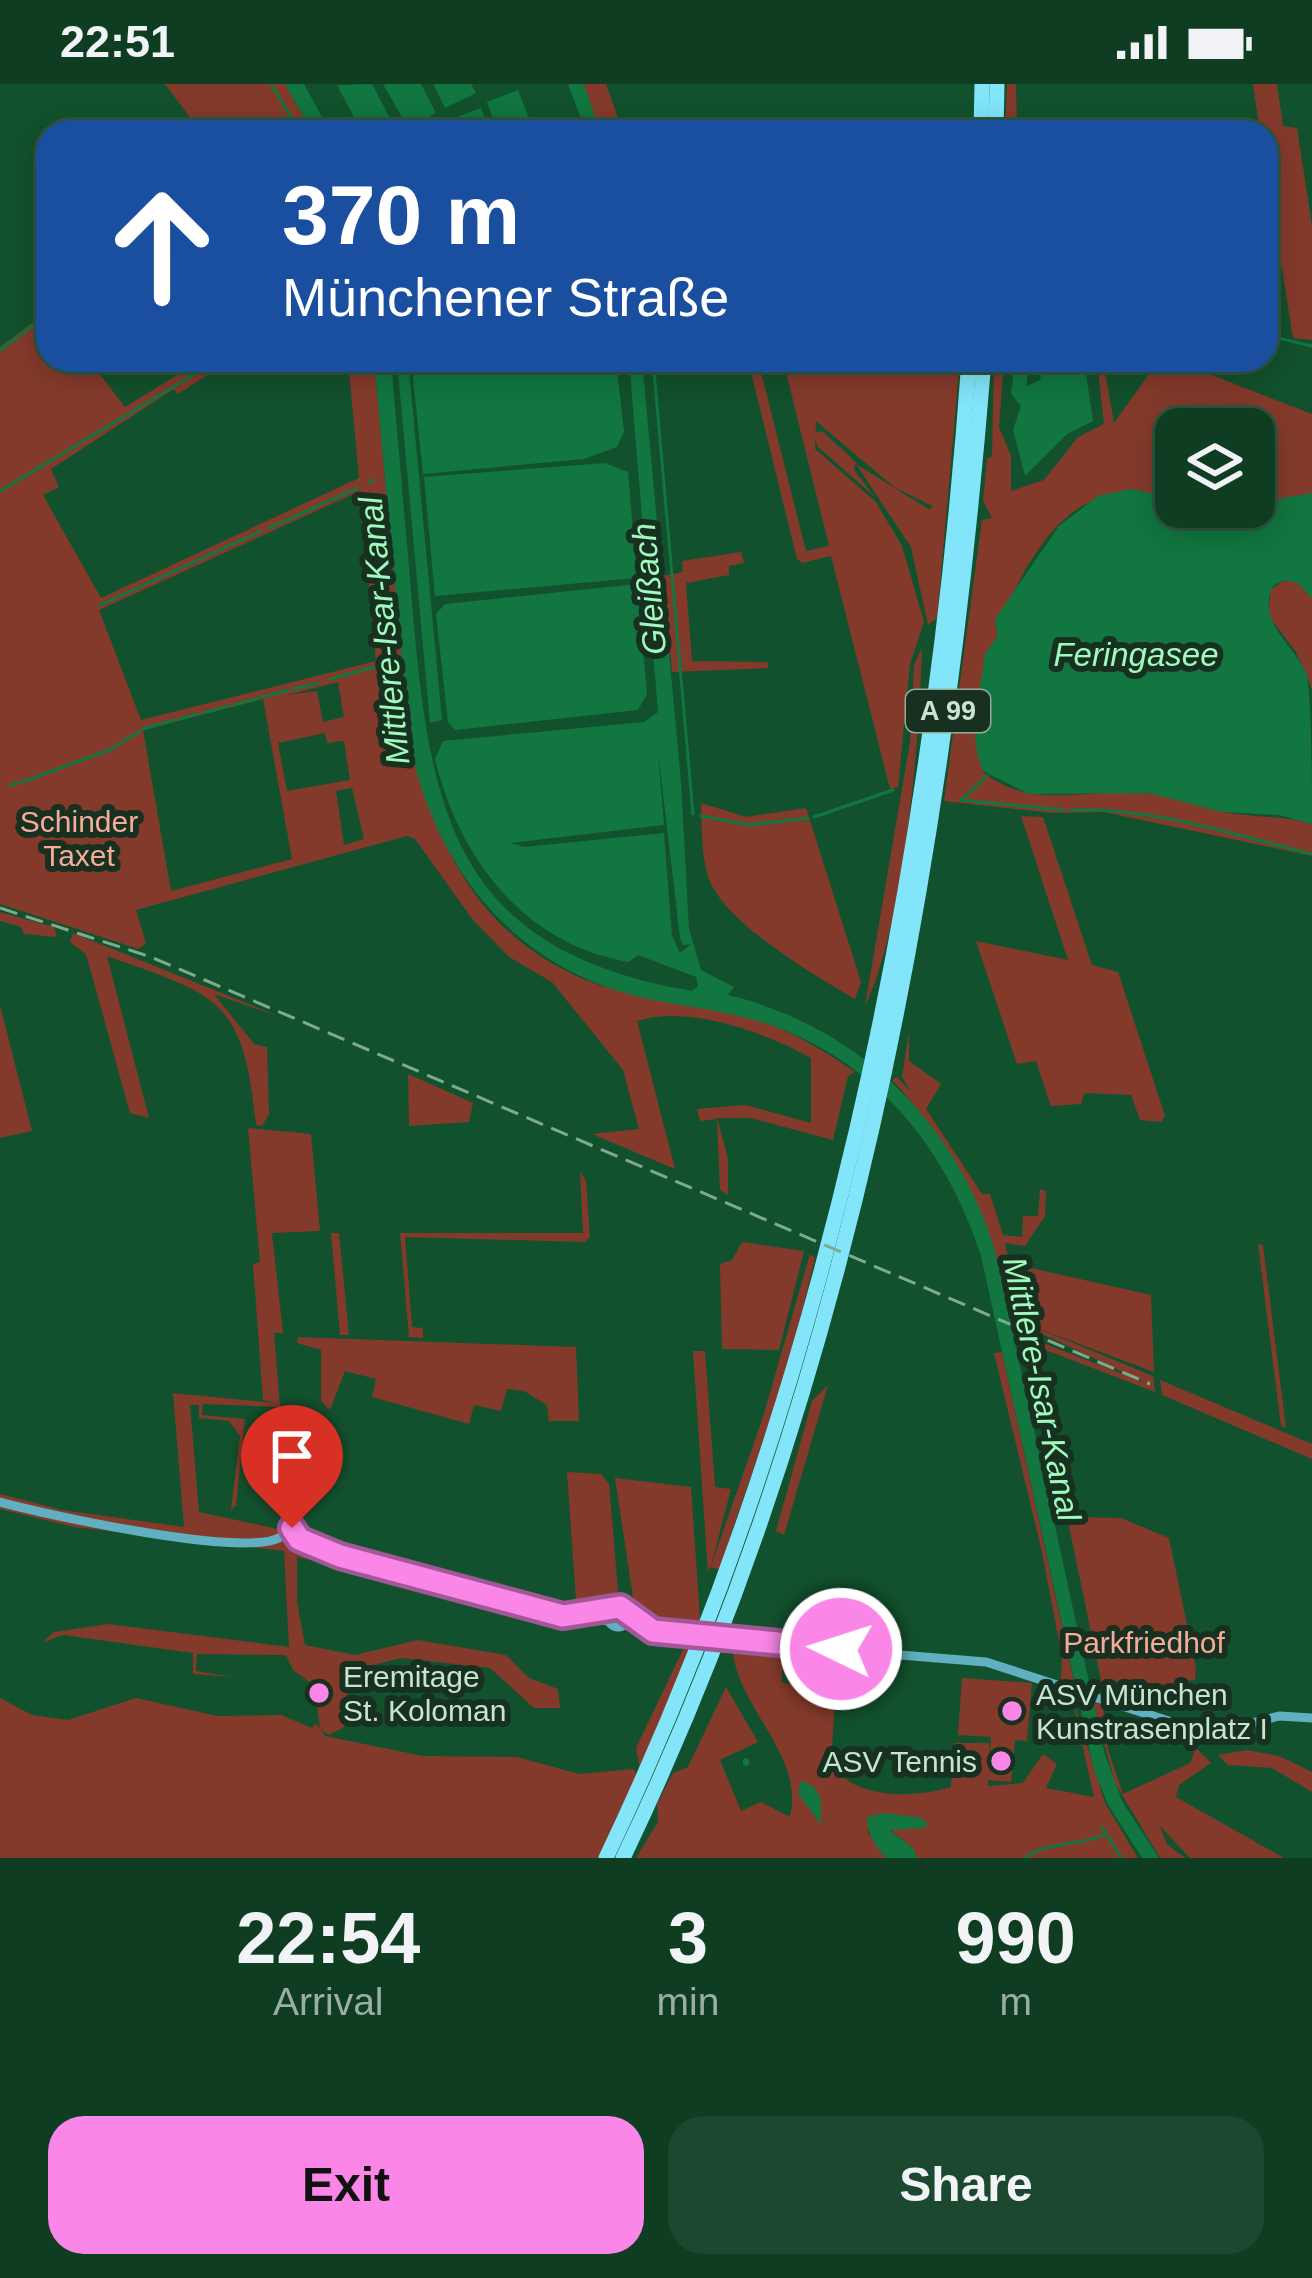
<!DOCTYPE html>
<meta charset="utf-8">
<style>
:root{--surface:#0e3d22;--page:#1c482f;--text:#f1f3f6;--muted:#9baea5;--line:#2e5640;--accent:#fa87e7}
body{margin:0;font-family:Arial,sans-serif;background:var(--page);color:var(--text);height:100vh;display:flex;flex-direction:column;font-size:45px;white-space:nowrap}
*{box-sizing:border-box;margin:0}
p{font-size:39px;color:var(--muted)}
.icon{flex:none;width:66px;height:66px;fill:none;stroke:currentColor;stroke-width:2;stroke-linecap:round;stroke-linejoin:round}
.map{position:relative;height:1774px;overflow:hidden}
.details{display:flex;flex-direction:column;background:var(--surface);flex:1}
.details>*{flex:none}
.top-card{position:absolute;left:36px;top:36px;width:1242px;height:252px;border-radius:36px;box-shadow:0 6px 30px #0003,0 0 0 3px var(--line);background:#1a4fa0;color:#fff;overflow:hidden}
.controls{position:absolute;left:1155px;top:324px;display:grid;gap:24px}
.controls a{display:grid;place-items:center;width:120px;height:120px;border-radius:24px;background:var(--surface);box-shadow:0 6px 30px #0003,0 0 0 3px var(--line);font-size:60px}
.pin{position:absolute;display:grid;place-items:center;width:102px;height:102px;color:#fff;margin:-123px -51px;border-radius:50% 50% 50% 0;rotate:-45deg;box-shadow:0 0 12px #0007}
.pin .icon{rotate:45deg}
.me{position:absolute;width:132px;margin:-66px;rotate:274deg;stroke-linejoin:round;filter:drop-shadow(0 0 9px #0008)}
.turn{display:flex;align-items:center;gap:42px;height:252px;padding:0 48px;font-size:54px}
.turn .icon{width:156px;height:156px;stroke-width:2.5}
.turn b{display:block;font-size:84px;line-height:102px}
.eta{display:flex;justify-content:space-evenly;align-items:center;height:204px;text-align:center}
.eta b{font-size:72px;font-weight:700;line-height:84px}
.button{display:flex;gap:24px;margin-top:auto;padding:24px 48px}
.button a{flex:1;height:138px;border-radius:36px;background:var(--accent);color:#111;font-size:48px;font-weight:700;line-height:138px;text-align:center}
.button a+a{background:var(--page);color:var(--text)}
.status{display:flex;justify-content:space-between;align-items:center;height:84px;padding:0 60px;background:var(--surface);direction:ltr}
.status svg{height:33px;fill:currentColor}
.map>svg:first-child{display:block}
</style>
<div class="status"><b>22:51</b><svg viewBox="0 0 49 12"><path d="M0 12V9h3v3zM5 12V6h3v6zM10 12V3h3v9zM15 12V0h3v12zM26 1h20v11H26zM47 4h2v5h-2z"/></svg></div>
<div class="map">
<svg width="1312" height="1774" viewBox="0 0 1312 1774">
<rect width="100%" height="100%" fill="#12512d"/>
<g fill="#843a2b" fill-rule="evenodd">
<path d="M165,0H285L312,48H201Z"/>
<path d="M584,0H606L623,48H600Z"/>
<path d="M1007,0H1016L1017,43H1068L1069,48H1005Z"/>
<path d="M1253,0H1277L1283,42L1297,44L1312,142V256L1293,254L1266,86V48H1260Z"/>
<path d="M48,227V276H89L125,323L202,276H231L178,310L174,305L51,385L59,403L43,411L101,514L359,394L348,276H374C381,352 388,428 395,504C409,654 421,824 581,894C627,914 675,916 723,926C772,936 815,960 855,988L848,992L833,1056L751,1034H717L728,1074V1111L720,1106L717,1035L700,1037L697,1025L746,1021L811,1039V974C766,949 688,920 637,937L675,1085L592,1050L639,1045L623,986L552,898L509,873L473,836L415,755L407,752L136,826L146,859L139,865L0,820V263ZM360,407L376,577L141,636L99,526ZM338,598L344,633L323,638L317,607L287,611ZM263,615L292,775L171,807L143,646ZM325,649L327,659L344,657L350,696L287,707L278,659ZM352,704L364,755L344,761L336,707Z"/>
<path d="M748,276H758L806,467L829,462L783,276H960L937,534L928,541L911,463L856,380L930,426L932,422L894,403L816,337L815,365L876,418L902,462L924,538L910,580L898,703L890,705L831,472L802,479L797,475Z"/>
<path d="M994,276H1004L999,343L1011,372V407L1044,396L1078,353L1104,340L1097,276H1103L1114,339L1150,289L1181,279L1312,330V409L1241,433L1204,423H1254V345H1176V414C1105,398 1067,418 1028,481C1017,499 1010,521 995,537L998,552L983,577L988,583L975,639L983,688C1033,728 1088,703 1146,709C1172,711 1195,722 1219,727C1250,734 1281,731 1312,740V772L1104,728L1052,729L944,717L982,436L992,434L983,417L987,375L992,372Z"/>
<path d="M822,347L856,378L854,386L874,412L817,362L814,349Z"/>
<path d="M741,468L744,479L729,482V491L686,499L692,577L767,578L769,584L672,588L663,492L683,488L682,477Z"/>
<path d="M1285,496L1298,499L1312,514V605L1296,568L1268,531L1271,505Z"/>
<path d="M922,564C919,660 905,838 865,922L910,658L914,581Z"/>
<path d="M701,719L746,733L806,724L861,898L855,915C813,890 726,840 709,795C701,772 702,743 701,719Z"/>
<path d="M1021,732L1043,733L1092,881L1118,888L1165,1032L1161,1038L1140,1036L1131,1011L1084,1009L1081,1020L1051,1022L1036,977L1017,980L976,857L1068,876Z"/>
<path d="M0,828L54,843L57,853L24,850L21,843L0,837Z"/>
<path d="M73,849L278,932L214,910L254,960L267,963L269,1030L262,1042L256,1041C243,915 220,912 107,872L149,1034L130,1029L86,870L70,858Z"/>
<path d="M0,921L32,1047L0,1054Z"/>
<path d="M909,948V977L941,1000L926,1025L982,1110H990L1003,1151L1022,1153L1023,1132H1038L1040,1105L1046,1107L1045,1132L1025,1162L1005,1159L1009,1179L1151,1211L1154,1288L1032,1242L1153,1292L1155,1308L1030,1260L1015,1261L1012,1247L1151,1301L1010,1235C988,1133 964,1074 892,996L897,993L911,1008L902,993Z"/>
<path d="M408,990L473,1019L469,1038L409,1042Z"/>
<path d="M248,1044L311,1050L320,1147L272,1149L283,1249H274L280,1323L203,1320L202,1331L245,1335L236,1421L231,1426L240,1352L229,1337L199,1334V1321H190L199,1428L278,1445L287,1431L299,1434L308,1449L325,1460L456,1492L452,1510L297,1473V1518L305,1561L355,1571L418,1556L506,1571L529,1594L558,1605L560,1624H534L490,1584L401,1574L349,1587L344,1643L329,1651L320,1645L316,1612L323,1608L293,1586L286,1571L197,1570L196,1587L233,1593L193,1590V1569L63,1551L43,1558L54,1548L108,1540L289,1563L284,1467L74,1443L0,1425V1410L62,1426L184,1443L173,1309L274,1319L263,1316L253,1180L260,1178Z"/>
<path d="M580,1087L586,1097L590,1153L585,1158L405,1153L412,1243L423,1244V1254L409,1253L400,1149H583Z"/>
<path d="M331,1149H339L349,1251H340Z"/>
<path d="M742,1158L804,1167L779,1266L722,1265L720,1180L732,1176Z"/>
<path d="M1258,1160L1263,1161L1286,1344L1281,1342Z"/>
<path d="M810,1170L815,1174L787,1288L719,1485L710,1483L708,1489L693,1267H705L715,1403L731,1405L711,1482L763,1333Z"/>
<path d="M298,1253L576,1263L579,1337H549L547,1321L524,1307L507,1305L501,1327L474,1321L469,1340L372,1313L376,1295L345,1287L330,1326L321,1317V1266L297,1259Z"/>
<path d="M1002,1268L1075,1602L1061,1597L1062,1573L1042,1468L994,1269Z"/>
<path d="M1160,1296L1312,1360V1375L1162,1311Z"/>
<path d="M828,1301L784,1451L776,1447L812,1317Z"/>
<path d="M567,1388L601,1390L609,1400L618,1507L607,1526L577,1530Z"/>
<path d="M615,1394L691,1403L700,1535L696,1547L642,1536L635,1526Z"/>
<path d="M1067,1433L1121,1434L1169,1454L1196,1584L1195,1596L1180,1598L1175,1613L1119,1597L1102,1601Z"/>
<path d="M687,1557H696L640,1687L636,1664Z"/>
<path d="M732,1563L793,1566L791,1577L782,1585V1598L790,1600L800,1576L838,1572L831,1677C849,1717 917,1714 951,1703L954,1659H989L990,1671L991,1653L958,1651L962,1594L1032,1599L1027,1657L1015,1656L1011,1698L988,1696V1702L1023,1699L1043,1670L1057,1680L1046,1704L1094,1713L1071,1610L1105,1719L1138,1774H917L913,1764L889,1745L925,1744L922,1734L867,1747L886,1774H636L658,1738L657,1720L673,1689L688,1683L726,1603L758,1658L720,1676L741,1727L761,1718L790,1733C805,1670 737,1625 732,1563Z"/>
<path d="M0,1614L32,1631L68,1636L136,1614L217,1632L281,1631L312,1644L316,1639L325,1652L423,1672L517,1673L579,1690L634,1685L637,1693L598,1774H0Z"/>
<path d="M1093,1618L1103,1621L1108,1666L1123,1710L1190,1679L1196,1664L1211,1679L1179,1701L1176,1713L1284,1774H1190L1159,1741L1167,1760L1185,1774H1160L1115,1699Z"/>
<path d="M1247,1666L1279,1672L1312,1688V1708L1272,1684L1228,1681L1218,1671Z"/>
</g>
<g fill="#117640" fill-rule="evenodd">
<path d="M285,0H304L330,48H312Z"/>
<path d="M372,0L396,46L392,48H362L337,1Z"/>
<path d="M383,0H421L436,29L408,44Z"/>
<path d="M433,0H471L476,9L445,24Z"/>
<path d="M568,0H584L600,48H586Z"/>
<path d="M518,6L534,48H498L487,18Z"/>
<path d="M481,24L490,48H456L451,35Z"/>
<path d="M374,276H391C398,361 406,446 413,531C431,739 460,867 692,907L698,902L696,893L638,871L629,878C524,861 459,774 435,675L443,657L644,638L658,628L629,276H642L681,698L689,845L701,886L734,903L728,911C857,942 955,1037 994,1163L1105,1671L1122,1717L1159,1774H1142L1107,1719L1094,1686L981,1172C950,1075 889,992 793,950C744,928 695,925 644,914C513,884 433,782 409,655ZM658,667L680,854L683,861L691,860L680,869L672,852L664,749L524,763L510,759L664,741Z"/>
<path d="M397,276H408L442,636L430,639Z"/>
<path d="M411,276H616L624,348L617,363L584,375L423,390Z"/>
<path d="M1015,276H1027V302L1040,296L1044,276H1084L1093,337L1067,350L1025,392L1013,346L1021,322L1011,310Z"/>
<path d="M605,379L628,388L637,494L435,512L424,393Z"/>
<path d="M1131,405L1176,414V423H1204L1239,433L1282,414L1312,409V514L1298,499L1285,496L1274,501C1254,536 1294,560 1307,591C1312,627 1312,699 1312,740L1279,731L1222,728L1149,709L1029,710L983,687C966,651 982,601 985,570L998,552L995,535L1059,442L1098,412Z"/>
<path d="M637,500L647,610L638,626L455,646L448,638L436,530L445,520Z"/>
<path d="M801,1697C826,1705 820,1720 821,1741L798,1709Z"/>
<path d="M884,1729L922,1734L927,1739L925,1744L889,1746L913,1764L917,1774H886C875,1761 867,1751 867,1733Z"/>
</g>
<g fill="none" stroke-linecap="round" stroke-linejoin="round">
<g stroke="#117640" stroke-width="3">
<path d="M271,0L300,48"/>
<path d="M1266,251L1312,262"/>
<path d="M0,266L48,230"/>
<path d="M653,276L693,730"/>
<path d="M369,398L373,396"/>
<path d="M0,407L218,276"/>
<path d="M269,444L357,404"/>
<path d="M100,521L261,447"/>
<path d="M387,548L392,605"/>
<path d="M330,595L375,583"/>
<path d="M293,605L318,599"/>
<path d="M234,621L288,606"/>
<path d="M203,629L229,622"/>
<path d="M179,635L198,630"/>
<path d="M143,645L174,636"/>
<path d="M22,698L109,666L140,647"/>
<path d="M10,701L18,699"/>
<path d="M962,715L987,692"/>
<path d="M961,716L1063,726"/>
<path d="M1071,726C1152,723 1234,751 1312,770"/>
<path d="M701,732L748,741L808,734"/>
<path d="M814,733L893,706"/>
<path d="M1102,1743L1121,1774"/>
<path d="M1025,1774C1047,1757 1081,1762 1106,1750"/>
</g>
<path stroke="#117640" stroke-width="6" d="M746,1679V1677"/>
<g stroke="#60b0c2" stroke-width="9">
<path d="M0,1418C48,1431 239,1473 279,1454C284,1451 287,1446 292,1443L300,1455L340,1472L563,1531L609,1537"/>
<circle cx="618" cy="1533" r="10"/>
<path d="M624,1541L699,1554"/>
<path d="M715,1556L986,1578L1209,1650L1279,1632L1312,1634"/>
</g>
<g stroke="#82e5fa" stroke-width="15">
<path d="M981,48L982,0"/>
<path d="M996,48L997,0"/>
<path d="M606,1774C829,1306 932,792 969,276"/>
<path d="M623,1774C848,1305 943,791 984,276"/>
</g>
<path stroke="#7faa8f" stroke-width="3" stroke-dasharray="18 9" stroke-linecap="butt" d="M0,824L151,873L1150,1300"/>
</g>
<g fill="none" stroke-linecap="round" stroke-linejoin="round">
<g stroke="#a25896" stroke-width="30">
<path id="route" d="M292,1444L299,1455L340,1472L563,1532L620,1523L653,1547L841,1565"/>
</g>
<use href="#route" stroke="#fa87e7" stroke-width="21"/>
</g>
<g fill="#fa87e7" stroke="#183020" stroke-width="4.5">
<circle cx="319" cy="1609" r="12"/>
<circle cx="1012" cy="1627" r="12"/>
<circle cx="1001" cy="1677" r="12"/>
</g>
<g text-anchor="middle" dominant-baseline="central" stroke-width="12" stroke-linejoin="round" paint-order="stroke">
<rect fill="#183020" stroke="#92ae9a" stroke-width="3" x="906" y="606" width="84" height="42" rx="9"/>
<g font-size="27" font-weight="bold" fill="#c6e4ce">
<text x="948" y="627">A 99</text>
</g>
<g font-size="30" fill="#f5ac9b" stroke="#183020">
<text x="79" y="737">Schinder<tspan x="79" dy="34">Taxet</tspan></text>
<text x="1144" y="1558">Parkfriedhof</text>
</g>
<g font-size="30" fill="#c6e4ce" stroke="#183020" text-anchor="start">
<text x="343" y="1592">Eremitage<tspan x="343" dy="34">St. Koloman</tspan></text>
<text x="1036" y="1610">ASV München<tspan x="1036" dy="34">Kunstrasenplatz I</tspan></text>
<text x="977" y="1677" text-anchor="end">ASV Tennis</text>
</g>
<g font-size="33" font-style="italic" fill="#a1fabd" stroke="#183020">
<text transform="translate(649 505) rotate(-95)">Gleißach</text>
<text transform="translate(384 547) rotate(-96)">Mittlere-Isar-Kanal</text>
<text x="1136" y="570">Feringasee</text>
<text transform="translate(1042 1305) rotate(78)">Mittlere-Isar-Kanal</text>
</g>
</g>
</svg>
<div class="controls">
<a><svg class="icon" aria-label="layers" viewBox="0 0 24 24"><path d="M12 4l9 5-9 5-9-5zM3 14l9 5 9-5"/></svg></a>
</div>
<div class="pin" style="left:292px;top:1444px;background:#d93025"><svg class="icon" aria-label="arrive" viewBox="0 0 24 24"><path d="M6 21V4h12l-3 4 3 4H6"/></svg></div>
<svg class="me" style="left:841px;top:1565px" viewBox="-20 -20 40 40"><circle r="17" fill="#fa87e7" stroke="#fff" stroke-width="3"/><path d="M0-11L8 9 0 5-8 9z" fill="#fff"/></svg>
<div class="top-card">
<div class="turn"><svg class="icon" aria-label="ahead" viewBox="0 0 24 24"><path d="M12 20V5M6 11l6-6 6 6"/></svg><div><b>370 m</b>Münchener Straße</div></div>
</div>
</div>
<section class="details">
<div class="eta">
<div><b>22:54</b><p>Arrival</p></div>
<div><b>3</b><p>min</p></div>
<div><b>990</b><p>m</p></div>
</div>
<div class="button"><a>Exit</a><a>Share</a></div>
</section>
